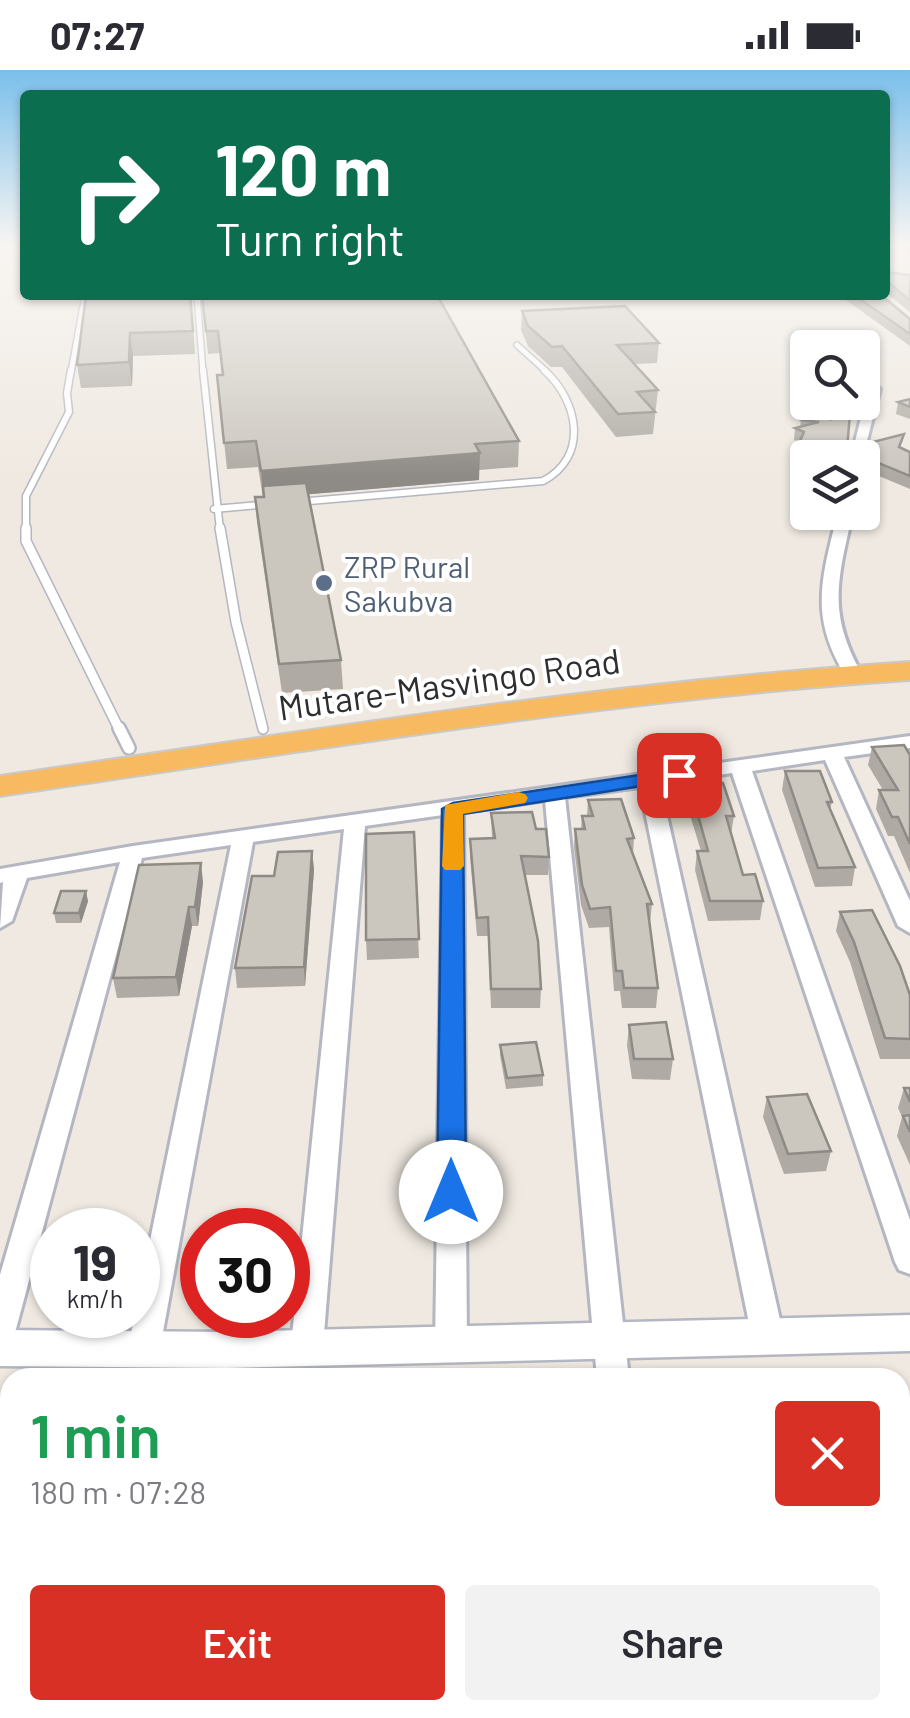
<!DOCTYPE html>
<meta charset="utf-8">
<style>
:root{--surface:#fff;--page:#f2f2f3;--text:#2b2b33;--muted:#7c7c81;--accent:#d93025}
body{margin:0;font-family:Barlow,sans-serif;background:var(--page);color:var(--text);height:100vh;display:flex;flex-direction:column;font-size:38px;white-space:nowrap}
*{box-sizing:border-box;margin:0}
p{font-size:32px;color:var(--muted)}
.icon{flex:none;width:55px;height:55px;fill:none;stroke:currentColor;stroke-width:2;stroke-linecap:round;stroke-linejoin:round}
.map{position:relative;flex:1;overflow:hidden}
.sheet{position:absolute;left:0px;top:1298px;width:910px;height:352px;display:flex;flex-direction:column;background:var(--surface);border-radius:30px 30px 0 0;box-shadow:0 2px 8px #0004}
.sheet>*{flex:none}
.banner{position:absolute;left:20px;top:20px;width:870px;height:210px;border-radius:10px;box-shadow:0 2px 8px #0004;background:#0b6e4f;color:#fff;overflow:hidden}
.fabs{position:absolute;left:790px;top:260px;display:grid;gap:20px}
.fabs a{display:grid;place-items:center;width:90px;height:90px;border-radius:10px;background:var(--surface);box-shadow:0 2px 8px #0004;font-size:50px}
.speed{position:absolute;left:30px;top:1138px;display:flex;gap:20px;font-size:50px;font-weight:700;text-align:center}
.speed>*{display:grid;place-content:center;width:130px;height:130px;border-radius:50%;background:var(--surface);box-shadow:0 2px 8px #0004;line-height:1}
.speed small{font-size:25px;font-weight:400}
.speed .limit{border:15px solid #d22;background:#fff;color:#111}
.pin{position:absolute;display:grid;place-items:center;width:85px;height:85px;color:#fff;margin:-42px;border-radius:20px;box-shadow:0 5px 15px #0006}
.me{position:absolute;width:110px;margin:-55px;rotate:0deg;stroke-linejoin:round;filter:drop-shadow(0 0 8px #0008)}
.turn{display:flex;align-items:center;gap:35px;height:210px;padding:0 30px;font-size:45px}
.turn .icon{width:130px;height:130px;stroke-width:2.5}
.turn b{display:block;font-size:70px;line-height:85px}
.round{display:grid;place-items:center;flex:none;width:105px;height:105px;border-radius:10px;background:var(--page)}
.summary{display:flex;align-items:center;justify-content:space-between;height:170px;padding:0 30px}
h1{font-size:60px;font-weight:600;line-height:75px;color:#1e9e55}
.cta{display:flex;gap:20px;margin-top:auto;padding:20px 30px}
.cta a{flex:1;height:115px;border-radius:10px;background:var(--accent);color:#fff;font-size:40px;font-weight:600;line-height:115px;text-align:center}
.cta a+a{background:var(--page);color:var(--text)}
.status{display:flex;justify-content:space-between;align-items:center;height:70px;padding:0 50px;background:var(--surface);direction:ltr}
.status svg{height:28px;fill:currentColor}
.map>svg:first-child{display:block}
</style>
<div class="status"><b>07:27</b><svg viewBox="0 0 49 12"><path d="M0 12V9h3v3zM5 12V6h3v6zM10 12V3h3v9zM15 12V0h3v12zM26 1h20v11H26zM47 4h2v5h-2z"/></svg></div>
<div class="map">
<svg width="910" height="1648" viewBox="0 0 910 1648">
<rect width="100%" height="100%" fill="#efe9e1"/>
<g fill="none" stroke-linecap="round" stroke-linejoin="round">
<g stroke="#b4b7c1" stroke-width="8">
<g id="service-far3">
<path d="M197,225L203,302"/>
<path d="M517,275L547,302"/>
<path d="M71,302L85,225"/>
</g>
</g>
<g stroke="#b4b7c1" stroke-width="9">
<g id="service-far2">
<path d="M203,300L220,460"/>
<path d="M298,432L543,411C589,387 579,331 544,300"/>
<path d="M214,439L270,434"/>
<path d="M26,460V426L69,342L67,323L71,300"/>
</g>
</g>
<g stroke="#b4b7c1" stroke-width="12">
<g id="service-far1">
<path d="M26,458V471L120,661"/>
<path d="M220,458L236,552L263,659"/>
</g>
</g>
<g stroke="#b4b7c1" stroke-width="16">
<path id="service" d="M119,658L129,678"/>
</g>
<g stroke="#b4b7c1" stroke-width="6">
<g id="minor">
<path d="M874,315L880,319L862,391V388H851L868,319Z"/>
<path d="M838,442H853C838,508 827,543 862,604L853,609L847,608C808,547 822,507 838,442Z"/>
<path d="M910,666V678L844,687L910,831V863L898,856L825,690L752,701L910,1150V1204L899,1200L895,1192L732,703L660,714L783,1263L778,1272L767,1276L756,1272L751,1263L640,717L565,727L629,1308H597L545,730L463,742L467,1276L462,1285L451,1289L440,1285L435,1276L443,745L365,756L323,1276L318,1285L307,1289L296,1285L291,1276L344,759L253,772L160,1278L155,1288L144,1291L133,1288L128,1278L231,775L142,788L16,1259L11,1268L0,1272V1205L120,792L27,808L12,851L0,858L3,812L0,813V799L133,776Z"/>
<path d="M0,1408L10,1412V1447L0,1443Z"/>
<rect x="900" y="1550" width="10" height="38"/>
<path d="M616,1640H656L657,1648H617Z"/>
</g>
</g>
<g stroke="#b4b7c1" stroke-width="5">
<g id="tertiary">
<path d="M910,1245V1281L227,1298L0,1296V1260L227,1262Z"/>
<path d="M223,1640H281L284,1648H226Z"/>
</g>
</g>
<g stroke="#c9c9c9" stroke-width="4">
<path id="trunk" d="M910,592V610C605,630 303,682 0,726V706C303,662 605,612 910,592Z"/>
</g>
<use href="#service-far3" stroke="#fff" stroke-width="5"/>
<use href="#service-far2" stroke="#fff" stroke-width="6"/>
<use href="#service-far1" stroke="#fff" stroke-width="9"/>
<use href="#service" stroke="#fff" stroke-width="11"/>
<use href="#minor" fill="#fff" fill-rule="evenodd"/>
<use href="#tertiary" fill="#fff" fill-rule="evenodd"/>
<use href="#trunk" fill="#f8ba60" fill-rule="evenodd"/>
</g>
<g fill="#afaba4">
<path d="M899,176H910V185Z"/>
<path d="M885,202L910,205V242L885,222Z"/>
<path d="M191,225L195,284L133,286L132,316L81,318L77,295Z"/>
<path d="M202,225L519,371L518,397L479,400V410L308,424L341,590L343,619L282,623L257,453L255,427H263L258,397L227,399L217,305H223L220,283L208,284Z"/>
<path d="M839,225H881L910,249V276Z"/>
<path d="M522,241L659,273L657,293L634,294L658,320L653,364L616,367L562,297H551L528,276L521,260Z"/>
<path d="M910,329V349L896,344L898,332Z"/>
<path d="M809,332H849L839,347L847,379L866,382L901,378L910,382V419L862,399V388H836L826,384L824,388H808V394L794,392L796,380L799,372L794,370L795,358L800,357L801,350Z"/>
<path d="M872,677L910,685V803L894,766H888L876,739L879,720H883L868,695Z"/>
<path d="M785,701L832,732L830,740L855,797L852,816L815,817L782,720Z"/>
<path d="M689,713L734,746L731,764L743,805L763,831L760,850L708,851L695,800L697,781H701L686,732Z"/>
<path d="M588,730L634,768L633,784L652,834L650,853L658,918L656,938H622L620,921H614L609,857L589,858L581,835L574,777L575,759H581L582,746H587Z"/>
<path d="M491,743L536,759L549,787L548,805H524L541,919L540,938H491L488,866H477L470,787V769L492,768Z"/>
<path d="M414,762L419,888L367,890L366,870Z"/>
<path d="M312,781L314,800L305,916L237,918L235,898L274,806Z"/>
<path d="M203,812L198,856H192L179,926L117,928L113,908Z"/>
<path d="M88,831L81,853H56L54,843Z"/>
<path d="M840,842L910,925V989H880L850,892L836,861Z"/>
<path d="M629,955L673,989L670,1010L632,1009L627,975Z"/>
<path d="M500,975L543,1005V1016L506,1019L500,985Z"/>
<path d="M904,1018H910V1095L897,1066L902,1047L898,1038Z"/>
<path d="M767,1027L831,1081L826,1101L784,1104L763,1047Z"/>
</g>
<g fill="#8e8b86">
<path d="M130,263L133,286L132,316L129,292Z"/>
<path d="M843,332H849L831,360L832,349Z"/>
<path d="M480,383L479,410L265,428L263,416V428L261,401Z"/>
<path d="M312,781L314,800L305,916L304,897Z"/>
<path d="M201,793L203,812L198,856L195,837Z"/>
<path d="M86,821L88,831L81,853L79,843Z"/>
<path d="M189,837L192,856L179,926L176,907Z"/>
<path d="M0,1493L5,1506L0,1510Z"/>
</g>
<g fill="#cbc7bf" stroke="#8e8b86" stroke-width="2.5">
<path d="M885,202L910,205V231L888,212H885Z"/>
<path d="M86,225H190L193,261L130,263L129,292L77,295Z"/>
<path d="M202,225H437L519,371L475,374L480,383L261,401L256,371L224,373L217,305H223L218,261H206Z"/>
<path d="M854,225H881L910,249V264Z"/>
<path d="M625,236L659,273L617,275L658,320L637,322L655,342L618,344L562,276L552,277L528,256L522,241Z"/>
<path d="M910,329V337L898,332Z"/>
<path d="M809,332H843L832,349L850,344L847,379L866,382L869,373L904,364L899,377L910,382V406L828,372L823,384L796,380L804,362L795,358L819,352L801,350Z"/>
<path d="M306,413L341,590L279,594L255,427H264L263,416Z"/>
<path d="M904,675L910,685V774L898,747H892L879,720H898L872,677Z"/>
<path d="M785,701H820L832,732H827L855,797L818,798Z"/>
<path d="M689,713H723L734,746H726L743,805L755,804L763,831H710L697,781H708Z"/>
<path d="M621,729L634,768L627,769L652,834H647L658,918H624L622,901H616L610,837L590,839L582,815L575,759H585L582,746H593L588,730Z"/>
<path d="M532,742L536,759H546L549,787L521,786L538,871L541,919H491L488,847L477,848L470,769L495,768L491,743Z"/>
<path d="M414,762L419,869L366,870V764Z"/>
<path d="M312,781L304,897L235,898L252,806H274L278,782Z"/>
<path d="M201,793L195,837H189L176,907L113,908L139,795Z"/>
<path d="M61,821H86L79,843H54Z"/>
<path d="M872,840L900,896L910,925V969L885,968L854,872L840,842Z"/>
<path d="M666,952L673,989H634L629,955Z"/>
<path d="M536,972L543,1005L507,1008L500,975Z"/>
<path d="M904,1018H910V1032Z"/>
<path d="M807,1024L831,1081L788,1084L767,1027Z"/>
<path d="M910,1045V1062L903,1046Z"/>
</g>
<linearGradient id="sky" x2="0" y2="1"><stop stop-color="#7abfeb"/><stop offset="0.43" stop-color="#f8f5f2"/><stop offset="1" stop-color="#f8f5f2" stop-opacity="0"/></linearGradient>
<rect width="910" height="407" fill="url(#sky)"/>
<path fill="#1a73e8" stroke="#114b97" stroke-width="2.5" d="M679,699L689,705L686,709L463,744L466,1122L461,1130L451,1134L441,1130L437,1122L442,739L453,733Z"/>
<path fill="#f59e0b" d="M518,722L525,724L528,728L525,733L463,744L464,796L460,800H445L442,796L445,735Z"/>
<circle fill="#5c6f8a" stroke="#fff" stroke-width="4" cx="324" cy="513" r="10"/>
<g text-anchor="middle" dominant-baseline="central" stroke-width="8" stroke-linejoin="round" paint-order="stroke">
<g font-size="30" fill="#4e5e75" stroke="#fff" text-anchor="start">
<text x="344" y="496">ZRP Rural<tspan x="344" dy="34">Sakubva</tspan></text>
</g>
<g font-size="35" fill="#2e2e2e" stroke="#fff">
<text transform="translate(449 613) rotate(-8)">Mutare-Masvingo Road</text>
</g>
</g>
</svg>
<div class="fabs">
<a><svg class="icon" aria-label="search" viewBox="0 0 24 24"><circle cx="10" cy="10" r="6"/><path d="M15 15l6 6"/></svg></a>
<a><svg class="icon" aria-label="layers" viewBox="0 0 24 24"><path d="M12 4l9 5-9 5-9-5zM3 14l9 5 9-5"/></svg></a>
</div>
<div class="speed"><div>19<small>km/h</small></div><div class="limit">30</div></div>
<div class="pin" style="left:679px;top:705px;background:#d93025"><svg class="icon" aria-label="arrive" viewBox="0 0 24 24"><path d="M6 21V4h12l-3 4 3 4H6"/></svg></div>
<svg class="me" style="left:451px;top:1122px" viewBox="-20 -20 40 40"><circle r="19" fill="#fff"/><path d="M0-13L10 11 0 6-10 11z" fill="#1a73e8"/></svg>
<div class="banner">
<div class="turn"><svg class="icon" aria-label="right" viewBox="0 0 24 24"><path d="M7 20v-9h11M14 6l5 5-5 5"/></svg><div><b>120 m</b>Turn right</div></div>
</div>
<section class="sheet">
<div class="summary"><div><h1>1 min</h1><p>180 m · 07:28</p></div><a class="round" style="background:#d93025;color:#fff"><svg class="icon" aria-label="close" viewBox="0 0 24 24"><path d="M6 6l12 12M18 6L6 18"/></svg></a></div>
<div class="cta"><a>Exit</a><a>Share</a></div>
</section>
</div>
